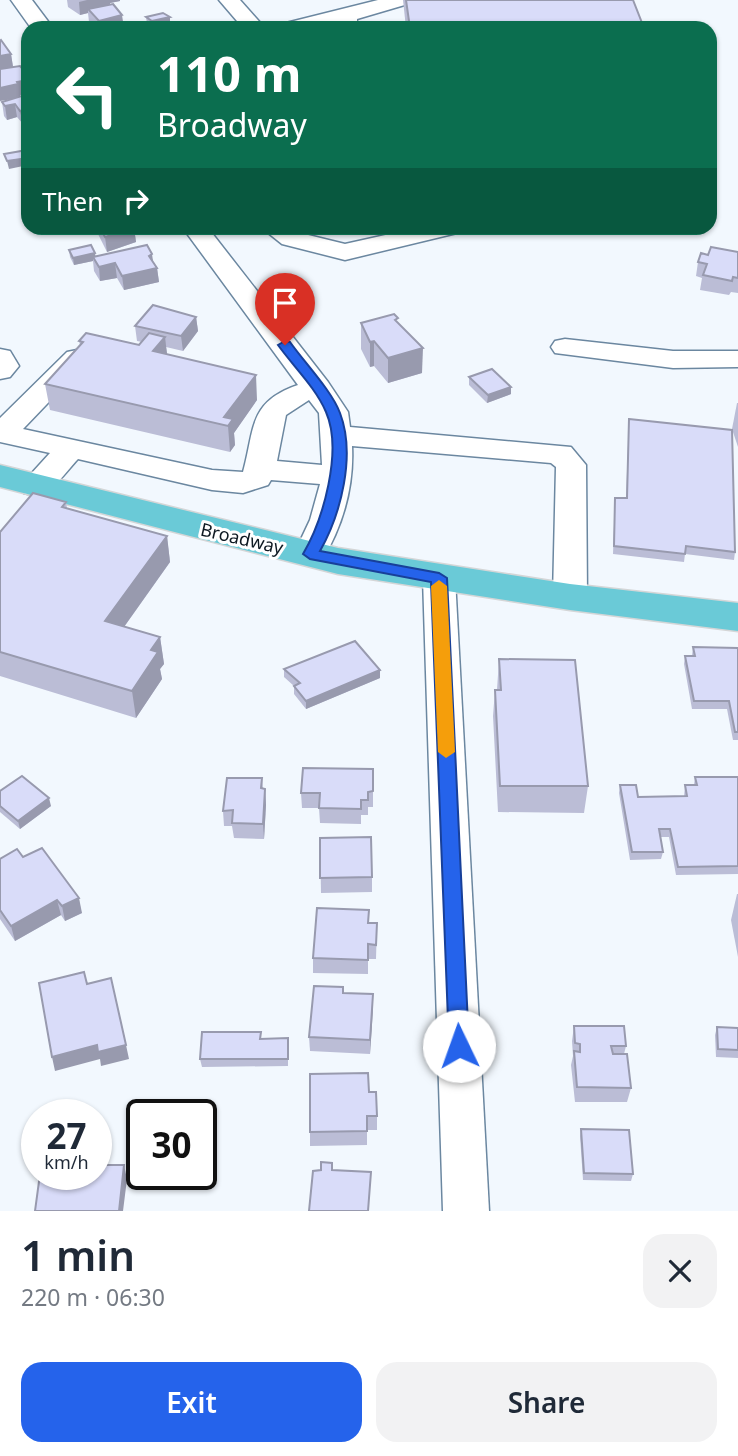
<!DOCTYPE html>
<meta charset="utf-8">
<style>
:root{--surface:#fff;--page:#f2f2f3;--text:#1f2937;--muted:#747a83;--accent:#2563eb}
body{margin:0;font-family:"Noto Sans",sans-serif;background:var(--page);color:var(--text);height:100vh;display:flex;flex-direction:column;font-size:26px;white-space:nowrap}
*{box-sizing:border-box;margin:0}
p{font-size:23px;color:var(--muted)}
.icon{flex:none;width:38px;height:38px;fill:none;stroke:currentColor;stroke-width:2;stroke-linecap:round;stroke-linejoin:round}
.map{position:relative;height:1211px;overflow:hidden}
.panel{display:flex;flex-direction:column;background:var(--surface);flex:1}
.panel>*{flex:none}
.banner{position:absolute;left:21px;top:21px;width:696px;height:214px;border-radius:21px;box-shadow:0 2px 5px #0004;background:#0b6e4f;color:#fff;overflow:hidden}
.speed{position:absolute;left:21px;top:1099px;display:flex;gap:14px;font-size:35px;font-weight:700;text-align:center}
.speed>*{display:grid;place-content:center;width:91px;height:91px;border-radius:50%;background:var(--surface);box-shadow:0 2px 5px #0004;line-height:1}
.speed small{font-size:18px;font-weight:400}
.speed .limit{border:4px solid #111;border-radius:10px;background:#fff;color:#111}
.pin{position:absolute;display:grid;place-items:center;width:60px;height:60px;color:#fff;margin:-72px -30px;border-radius:50% 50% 50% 0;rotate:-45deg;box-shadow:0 0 7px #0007}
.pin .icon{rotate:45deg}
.me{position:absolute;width:77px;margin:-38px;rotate:357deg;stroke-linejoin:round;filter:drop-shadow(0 0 5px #0008)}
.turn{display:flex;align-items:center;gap:24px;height:147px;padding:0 21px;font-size:32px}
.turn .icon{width:91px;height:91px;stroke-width:2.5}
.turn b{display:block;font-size:49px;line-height:60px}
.then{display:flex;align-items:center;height:66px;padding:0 21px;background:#0003;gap:14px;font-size:26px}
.round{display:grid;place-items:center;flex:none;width:74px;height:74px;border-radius:21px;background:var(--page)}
.head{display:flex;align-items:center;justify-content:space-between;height:119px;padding:0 21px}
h1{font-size:42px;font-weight:600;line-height:52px}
.cta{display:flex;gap:14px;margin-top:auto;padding:14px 21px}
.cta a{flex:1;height:80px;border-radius:21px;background:var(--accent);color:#fff;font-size:28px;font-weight:600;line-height:80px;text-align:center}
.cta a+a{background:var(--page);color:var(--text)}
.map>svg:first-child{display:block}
</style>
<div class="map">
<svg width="738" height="1211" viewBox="0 0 738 1211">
<rect width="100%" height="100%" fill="#f2f8fe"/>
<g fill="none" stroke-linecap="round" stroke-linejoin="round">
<g stroke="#6b87a0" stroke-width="3">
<g id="minor">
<path d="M11,0H32L53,28H31Z"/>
<path d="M219,0H240L265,28H243Z"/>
<path d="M378,0H411L408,4L357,19V28H335L336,24L317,28H278L282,24Z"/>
<path d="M183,228H208L328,382L348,412L350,427L571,447L586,465L587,597L582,605L570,608L558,605L553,597L556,467L551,463L352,446C354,486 343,526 321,562L310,565L299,562L294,554L310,520L320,484L271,480L268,485L243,493L212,490L78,459C62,476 49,500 24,493L20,486L50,453L0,442V418L67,352L77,350L87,352L91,358L23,429L212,470L243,472C255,429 248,402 298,385ZM309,400L319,413L322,465L277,461L286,415Z"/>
<path d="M262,228H291L300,233L345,244L417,228H461L457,233L345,260L282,244Z"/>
<path d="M565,339L673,351H738V367L673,368L555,353L551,347L555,341Z"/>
<path d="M0,349L10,351L19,366L10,377L0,379Z"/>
<path d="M439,567L451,570L455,578L489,1211H443L423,578L427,570Z"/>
</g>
</g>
<g stroke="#d4d6d7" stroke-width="3">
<path id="major" d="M0,465L338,548L570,584L738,603V631L570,610L338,574L0,487Z"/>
</g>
<use href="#minor" fill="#fff" fill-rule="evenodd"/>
<use href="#major" fill="#6acad7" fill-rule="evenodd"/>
</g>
<g fill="#bbbdd6">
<path d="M67,0H120V1L110,3V4L124,26L135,28H95L89,22L88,13L80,15L68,7Z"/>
<path d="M403,0H633L644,28H406Z"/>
<path d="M146,17H170V24L152,28L147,24Z"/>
<path d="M11,54L13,67L28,76V94L20,95L23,124L17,117L7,120L4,116L2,102L11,99Z"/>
<path d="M95,228H134L136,242L107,252Z"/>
<path d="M69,250L95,256L153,262L157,268L159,282L124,290L117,278L100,281L94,271L93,261L74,265L70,257Z"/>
<path d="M738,252V293L731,292L729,295L700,290L702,278L696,276L698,262L708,255Z"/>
<path d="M196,317L198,331L183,351L166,347L167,354L257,400L234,433L235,445L230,452L50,410L45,384L80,345L79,341L139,345L142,342L137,341L135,326Z"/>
<path d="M398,322L422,373L388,383L374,366L370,367L361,349V323Z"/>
<path d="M469,377L511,387V394L487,403L469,385Z"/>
<path d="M737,403H738V447L732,429Z"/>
<path d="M629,419L735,552L734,560L685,554L684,562L613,554L615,498H626Z"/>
<path d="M66,502L67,508L167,536L170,562L124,627L160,637L164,664L160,669L162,679L136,718L0,676V532Z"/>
<path d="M693,647L738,648V740H733L727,709H692L684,664L685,656H692Z"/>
<path d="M499,659L588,786L584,813L498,812L493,716L495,690H497Z"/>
<path d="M284,669L380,670V678L306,709L294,694V686L284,677Z"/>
<path d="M373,769V807H368V815H361V824L320,823L319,808H302L301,793Z"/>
<path d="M695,777H738V874L676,875L669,837H660L663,852L661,859L630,860L619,793L620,785L638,797H684L685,785H694Z"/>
<path d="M262,778L263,789H265L266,805L264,839L234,838L232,826H224L223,811Z"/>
<path d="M0,791L51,806L20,829L0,812Z"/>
<path d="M320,838L372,877V892L321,893Z"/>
<path d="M23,857L82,913L65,921L61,915L15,941L0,919V859Z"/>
<path d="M737,894H738V957L731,920Z"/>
<path d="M369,923H377L376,959H368V974L313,973V958Z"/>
<path d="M343,993L373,994L370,1054L310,1051L309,1037Z"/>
<path d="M574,1026L626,1046L624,1054L631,1088L627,1102H575L571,1065L573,1056L572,1041Z"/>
<path d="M717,1027L738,1028V1058L716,1057L715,1035Z"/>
<path d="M261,1032V1039L288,1038V1066L202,1067L200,1059Z"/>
<path d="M369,1092L377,1116V1130H367V1145L310,1146V1132Z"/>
<path d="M581,1129L633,1174L631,1181L583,1180L580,1136Z"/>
</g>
<g fill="#989aae">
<path d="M87,0H120V1L110,3V8L88,9V13L80,15L79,2Z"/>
<path d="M122,15L124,28H100L99,21Z"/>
<path d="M170,17V24L152,28V21Z"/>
<path d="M11,54L13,67L0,70V56Z"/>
<path d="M28,80V94L20,95V98L0,101V88L17,82Z"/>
<path d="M15,104L17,117L7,120L5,106Z"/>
<path d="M28,109V123L23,124L20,111Z"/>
<path d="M28,158V165L9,169L7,161Z"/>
<path d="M134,228L136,242L107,252L105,237Z"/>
<path d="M95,253L96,260L93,257V261L74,265L73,258Z"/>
<path d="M152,254L154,268H157L159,282L124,290L122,276Z"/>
<path d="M115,263L117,278L100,281L99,267Z"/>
<path d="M196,317L198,331L183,351L181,336Z"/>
<path d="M165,337L168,362L153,351Z"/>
<path d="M374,341V366L370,367V342Z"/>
<path d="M423,348L422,373L388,383V358Z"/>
<path d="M256,375L257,400L234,433L235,445L230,452L228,426L224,417Z"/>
<path d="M511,387V394L487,403L488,395Z"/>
<path d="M167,536L170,562L109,648L105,621Z"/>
<path d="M160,637L164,664L160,669L162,679L136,718L132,691L151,650Z"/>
<path d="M380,670V678L306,709V701Z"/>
<path d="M265,789L266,805L264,839L263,824Z"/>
<path d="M49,798L51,806L20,829L18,821Z"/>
<path d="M79,898L82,913L65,921L62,906Z"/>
<path d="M57,900L61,915L15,941L11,926Z"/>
<path d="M373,994V1009L370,1054V1040Z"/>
<path d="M97,1045H126L129,1059L101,1066L100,1059L55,1071L52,1057Z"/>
<path d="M124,1165L127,1179L123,1211H119Z"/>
</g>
<g fill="#d9dcf9" stroke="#989aae" stroke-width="2">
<path d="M406,0H633L644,28H410Z"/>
<path d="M113,4L122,15L99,21L88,9Z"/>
<path d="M163,13L170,17L152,21L146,17Z"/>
<path d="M131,24L135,28H114Z"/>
<path d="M1,40L11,54L0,56V41Z"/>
<path d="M20,66L28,76V80L17,82L18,84L0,88V69Z"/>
<path d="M28,94V109L20,111L15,104L5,106L2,102Z"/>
<path d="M27,150L28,158L7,161L4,154Z"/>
<path d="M100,228H134L105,237Z"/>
<path d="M91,245L95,253L73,258L69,250Z"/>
<path d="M147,245L152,254L149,256L157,268L122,276L115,263L99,267L93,257Z"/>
<path d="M711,247L738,252V278L733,277L732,281L703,275L707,264L698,262L701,253L708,255Z"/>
<path d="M153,305L196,317L181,336L135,326Z"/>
<path d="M394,314L398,318L395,320L423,348L388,358L374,341L370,342L361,323Z"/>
<path d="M86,333L139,345L149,333L165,337L153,351L256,375L224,417L233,419L228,426L45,384L83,342L79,341Z"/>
<path d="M492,369L511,387L488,395L469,377Z"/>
<path d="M629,419L732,430L735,552L686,546L685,554L614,546L615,498H627Z"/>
<path d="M33,493L66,502L62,507L167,536L105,621L160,637L151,650L158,652L132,691L0,652V532Z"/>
<path d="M355,641L380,670L306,701L294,686L300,683L284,669Z"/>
<path d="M693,647L738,648V732H735L729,701H694L685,656H695Z"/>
<path d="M499,659L575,660L588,786H500L495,690H501Z"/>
<path d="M303,768L373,769V791L368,792V800H361V809L319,808L320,793H301Z"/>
<path d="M22,776L49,798L18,821L0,806V791Z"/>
<path d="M695,777H738V866L678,867L670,829H659L663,852H632L620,785H636L638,797L687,796L685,785H697Z"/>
<path d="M227,778H262L261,788L265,789L263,824L232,823L233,810L223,811Z"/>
<path d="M371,837L372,877L320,878V838Z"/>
<path d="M42,848L79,898L62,906L57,900L11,926L0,910V859L17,849L23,857Z"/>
<path d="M317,908L369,910L368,923H377L376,945L368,944V960L313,958Z"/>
<path d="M84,972L87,984L111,978L126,1045L98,1052L97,1045L52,1057L39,983Z"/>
<path d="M314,986L343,987V993L373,994L370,1040L309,1037Z"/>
<path d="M574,1026H624L626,1046H611L613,1054H627L631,1088L577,1087L574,1051L580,1052V1044L575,1043Z"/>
<path d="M717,1027L738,1028V1050L718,1049Z"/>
<path d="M202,1032H261L260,1039L288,1038V1059H200Z"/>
<path d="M368,1073L369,1092H376L377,1116H367V1131L310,1132V1074Z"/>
<path d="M581,1129L629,1130L633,1174L584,1173Z"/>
<path d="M96,1151H98L99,1165H124L119,1211H35L40,1174H96Z"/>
<path d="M321,1162L332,1163V1170L371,1172L368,1211H309L313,1171L321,1170Z"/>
</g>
<path fill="#2563eb" stroke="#184099" stroke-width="2" d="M285,341L290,342C304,362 332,391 340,413C356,455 341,514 320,551L439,573L447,578L469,1046L466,1052L459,1055L452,1052L449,1046L431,582L310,559L303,554C323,520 343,451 326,412C316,388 293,366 278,345Z"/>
<path fill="#f59e0b" d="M439,580L447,586L455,752L446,758L438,752L431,586Z"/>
<g text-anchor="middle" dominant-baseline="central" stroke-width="6" stroke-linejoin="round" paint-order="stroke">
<g font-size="18" fill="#0f1a23" stroke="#fff">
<text transform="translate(242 538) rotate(13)">Broadway</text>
</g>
</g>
</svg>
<div class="speed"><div>27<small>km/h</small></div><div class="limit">30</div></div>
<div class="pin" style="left:285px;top:345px;background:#d93025"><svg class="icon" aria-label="arrive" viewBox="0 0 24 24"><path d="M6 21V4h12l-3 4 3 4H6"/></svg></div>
<svg class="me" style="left:459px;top:1046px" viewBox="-20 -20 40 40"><circle r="19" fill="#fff"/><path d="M0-13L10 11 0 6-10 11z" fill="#2563eb"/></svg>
<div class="banner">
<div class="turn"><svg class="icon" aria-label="left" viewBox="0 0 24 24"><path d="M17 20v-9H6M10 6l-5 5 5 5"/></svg><div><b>110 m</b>Broadway</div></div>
<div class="then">Then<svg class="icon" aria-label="right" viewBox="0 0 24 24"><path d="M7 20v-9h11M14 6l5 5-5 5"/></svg></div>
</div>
</div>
<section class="panel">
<div class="head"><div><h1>1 min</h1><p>220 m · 06:30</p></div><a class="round"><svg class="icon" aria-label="close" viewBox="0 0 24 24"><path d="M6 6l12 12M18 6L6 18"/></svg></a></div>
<div class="cta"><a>Exit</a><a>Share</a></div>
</section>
